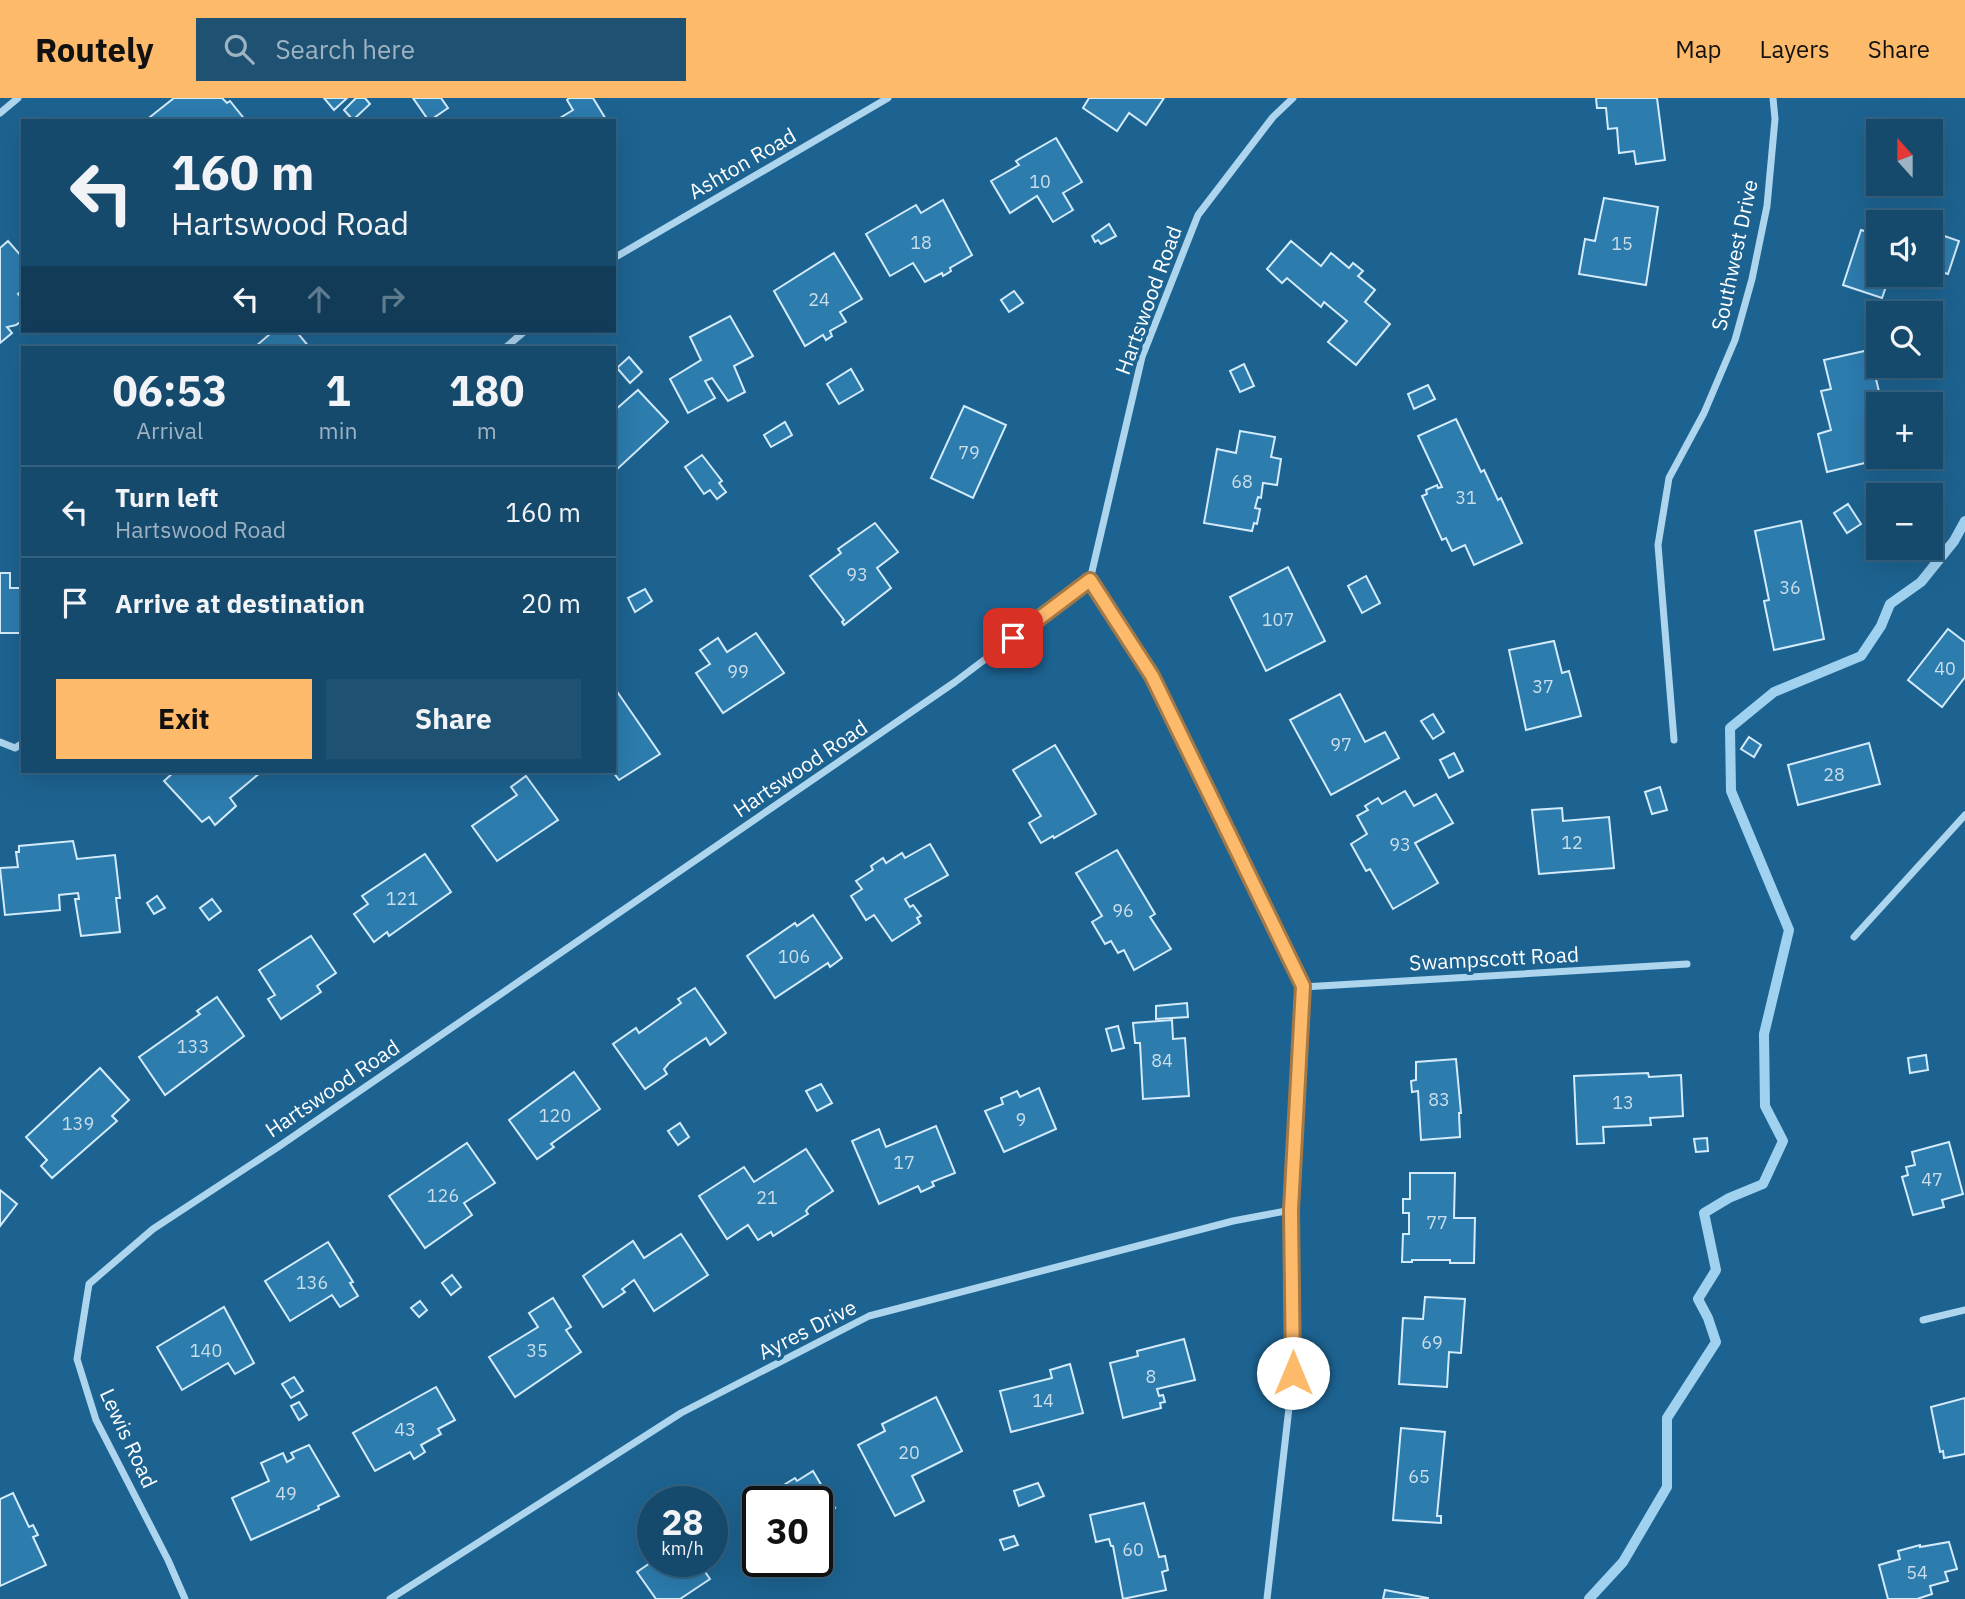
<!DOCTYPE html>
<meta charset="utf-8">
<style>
:root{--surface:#164a6d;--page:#1f5172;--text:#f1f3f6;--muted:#9eb3c2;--line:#356280;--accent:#fdba6b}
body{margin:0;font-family:"IBM Plex Sans",sans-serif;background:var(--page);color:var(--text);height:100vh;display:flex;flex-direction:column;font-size:26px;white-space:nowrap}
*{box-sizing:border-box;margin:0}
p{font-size:23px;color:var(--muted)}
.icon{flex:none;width:38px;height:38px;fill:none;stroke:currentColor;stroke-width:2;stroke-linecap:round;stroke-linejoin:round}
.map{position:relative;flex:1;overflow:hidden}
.drawer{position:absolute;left:21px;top:248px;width:595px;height:427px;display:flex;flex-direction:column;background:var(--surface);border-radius:0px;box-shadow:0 7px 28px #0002,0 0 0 2px var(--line)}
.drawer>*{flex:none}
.guide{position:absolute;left:21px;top:21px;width:595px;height:214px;border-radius:0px;box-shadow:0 7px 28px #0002,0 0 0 2px var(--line);background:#164a6d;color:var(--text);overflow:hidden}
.needle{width:46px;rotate:339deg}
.buttons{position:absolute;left:1866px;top:21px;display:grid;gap:14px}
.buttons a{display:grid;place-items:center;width:77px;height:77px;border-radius:0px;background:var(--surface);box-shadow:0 7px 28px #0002,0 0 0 2px var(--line);font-size:35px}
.speed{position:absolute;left:637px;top:1388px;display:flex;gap:14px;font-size:35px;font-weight:700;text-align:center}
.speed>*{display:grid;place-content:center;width:91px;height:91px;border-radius:50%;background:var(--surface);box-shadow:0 7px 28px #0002,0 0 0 2px var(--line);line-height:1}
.speed small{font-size:18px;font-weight:400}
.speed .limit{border:4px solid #111;border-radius:10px;background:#fff;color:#111}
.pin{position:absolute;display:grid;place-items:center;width:60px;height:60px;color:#fff;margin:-30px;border-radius:14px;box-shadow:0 4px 10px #0006}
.me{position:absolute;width:77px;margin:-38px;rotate:0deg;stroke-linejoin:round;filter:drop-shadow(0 0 5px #0008)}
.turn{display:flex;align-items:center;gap:24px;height:147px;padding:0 35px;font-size:32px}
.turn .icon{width:91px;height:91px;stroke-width:2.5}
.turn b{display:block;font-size:49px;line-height:60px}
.lanes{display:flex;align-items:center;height:66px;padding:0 35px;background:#0003;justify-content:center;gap:35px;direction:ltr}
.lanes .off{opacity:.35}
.eta{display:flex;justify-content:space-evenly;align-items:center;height:119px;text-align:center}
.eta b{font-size:42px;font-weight:700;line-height:49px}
.button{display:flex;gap:14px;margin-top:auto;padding:14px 35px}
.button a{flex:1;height:80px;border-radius:0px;background:var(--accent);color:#111;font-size:28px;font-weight:700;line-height:80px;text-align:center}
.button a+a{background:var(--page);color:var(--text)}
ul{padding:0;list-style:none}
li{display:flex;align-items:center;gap:21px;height:91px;padding:0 35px;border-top:2px solid var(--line)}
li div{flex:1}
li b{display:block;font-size:26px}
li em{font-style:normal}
header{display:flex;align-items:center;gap:42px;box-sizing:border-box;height:98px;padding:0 35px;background:var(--accent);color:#111}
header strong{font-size:33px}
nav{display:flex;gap:38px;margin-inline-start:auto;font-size:24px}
.search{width:490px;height:63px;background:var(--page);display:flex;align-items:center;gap:18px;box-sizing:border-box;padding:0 24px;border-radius:0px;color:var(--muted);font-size:26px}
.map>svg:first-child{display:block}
</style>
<header>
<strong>Routely</strong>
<div class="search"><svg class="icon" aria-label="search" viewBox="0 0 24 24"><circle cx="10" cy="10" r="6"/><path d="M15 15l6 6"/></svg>Search here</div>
<nav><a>Map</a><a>Layers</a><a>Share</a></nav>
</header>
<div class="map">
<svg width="1965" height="1501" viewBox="0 0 1965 1501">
<rect width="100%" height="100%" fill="#1d6391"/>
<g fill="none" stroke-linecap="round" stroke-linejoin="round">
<path stroke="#a0d2f0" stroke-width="10" d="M1589,1501L1623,1464L1667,1389V1320L1716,1244L1708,1220L1698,1201L1716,1172L1704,1115L1729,1100L1763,1086L1783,1043L1765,1008L1764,936L1789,832L1731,693L1730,630L1774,594L1861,558L1881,528L1890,506L1921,484L1954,443L1965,423"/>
</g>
<g fill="#2c7cae" stroke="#d3ebfa" stroke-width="2">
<path d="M174,0H222L227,5L230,3L246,23H145Z"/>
<path d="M324,0H347L334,12Z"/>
<path d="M356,0H365L370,6L353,22L344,12Z"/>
<path d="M413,0H441L448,10L429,23Z"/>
<path d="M569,0H593L607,23H555L573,12L567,2Z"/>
<path d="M1089,0H1164L1146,27L1129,15L1117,33L1083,10Z"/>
<path d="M1596,0H1657L1665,62L1636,66L1634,53L1619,55L1617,30L1608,31L1606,10H1597Z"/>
<path d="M1056,40L1082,84L1063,95L1073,112L1053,124L1037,98L1010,115L991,83L1019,67L1016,63Z"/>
<path d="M1604,100L1658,109L1646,187L1579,176L1585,141L1595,143Z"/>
<path d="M943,102L972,157L950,170L951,173L943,178L942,175L925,184L913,165L890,178L866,136L916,107L921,115Z"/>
<path d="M1109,126L1116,138L1101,146L1098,142L1095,144L1092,138Z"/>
<path d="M1878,128V177H1890L1882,200L1843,187L1861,132L1875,136Z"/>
<path d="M1930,133L1959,143L1948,176L1930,171Z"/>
<path d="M8,143L23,160V192L18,196L23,202V222L16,227L7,229L12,235L0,245V150Z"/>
<path d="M1291,143L1321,168L1331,155L1349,170L1353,165L1363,173L1358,178L1375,192L1365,204L1390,226L1356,267L1328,244L1347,223L1324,204L1321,209L1287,180L1282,185L1267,171Z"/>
<path d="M834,155L862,201L840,214L846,224L830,233L832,238L826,242L823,237L805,248L774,193Z"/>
<path d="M1014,193L1023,205L1009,214L1001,202Z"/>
<path d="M730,218L753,258L734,268L745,294L728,303L712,280L705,283L715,300L688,315L670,281L701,262L690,239Z"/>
<path d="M267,233H296L310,250H258L256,248L270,236Z"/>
<path d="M1869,252L1882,306H1878V359H1890L1827,374L1818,336L1831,332L1821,293L1831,291L1824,262Z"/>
<path d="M629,259L642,274L630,285L617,270Z"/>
<path d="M1244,266L1254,288L1240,294L1230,273Z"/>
<path d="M851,271L863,292L839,306L827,286Z"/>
<path d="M1428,287L1435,301L1414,311L1408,296Z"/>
<path d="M638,292L668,324L614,374V313Z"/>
<path d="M964,308L1006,327L973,400L931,380Z"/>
<path d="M1456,321L1481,374L1484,372L1498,402L1501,400L1522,445L1474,467L1465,447L1452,453L1446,440L1442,442L1422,398L1427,396L1426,392L1437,387L1438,390L1442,389L1418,338Z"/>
<path d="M785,324L792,337L771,349L764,337Z"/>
<path d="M1240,333L1275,339L1271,359L1281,361L1277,387L1263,385L1261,400L1258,399L1255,410L1260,411L1257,426L1254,425L1252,433L1204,425L1217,351L1236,355Z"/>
<path d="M702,357L722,383L719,385L726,394L717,401L710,392L704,396L685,369Z"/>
<path d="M1848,406L1861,426L1847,435L1834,415Z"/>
<path d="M1801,423L1824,541L1774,552L1764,503L1769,502L1755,433Z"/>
<path d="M875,425L898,454L877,470L891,490L844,527L842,524L844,522L810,478L841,455L838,451Z"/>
<path d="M1288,469L1325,543L1266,573L1230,499Z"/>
<path d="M0,475H10V490H23V535H0Z"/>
<path d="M1366,478L1380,505L1362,515L1348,488Z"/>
<path d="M645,491L652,503L635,514L628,500Z"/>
<path d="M1948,531L1965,544V579L1942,609L1908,582Z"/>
<path d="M756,535L784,575L723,615L696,575L710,566L700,552L718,540L727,554Z"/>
<path d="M1554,543L1562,575L1569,573L1581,618L1526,632L1509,552Z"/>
<path d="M616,592L660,656L619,682L613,674L614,593Z"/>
<path d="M1340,596L1365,644L1385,634L1399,660L1331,697L1290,622Z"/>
<path d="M1433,616L1444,634L1433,641L1421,623Z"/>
<path d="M1749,639L1761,647L1754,659L1741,651Z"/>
<path d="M1869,645L1880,686L1798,707L1788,667Z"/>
<path d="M1055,647L1096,716L1054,740L1053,738L1041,745L1029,725L1041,718L1013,672Z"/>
<path d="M1454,655L1463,673L1449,680L1440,662Z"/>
<path d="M174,674H261L230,700L236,708L215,727L209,719L202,724L164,683Z"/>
<path d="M526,678L558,722L497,763L472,728L517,697L511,689Z"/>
<path d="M1660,689L1667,712L1652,716L1645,694Z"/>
<path d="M1405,693L1414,708L1436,696L1453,725L1415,745L1438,785L1393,811L1370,771L1366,773L1351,746L1367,736L1357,718L1368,712L1365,708L1378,700L1382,706Z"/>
<path d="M1562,710L1563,723L1609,719L1614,770L1539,776L1532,712Z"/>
<path d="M73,743L77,761L115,757L120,800H116L120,834L81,838L75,801H79L78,795L59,797L60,812L5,817L0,770L18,769L16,754H19V748Z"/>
<path d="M930,746L948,777L905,801L910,809L913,807L921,818L917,820L920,825L892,843L874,817L866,822L851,798L862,791L856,783L873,772L871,768L883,760L886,765L902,755L905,760Z"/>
<path d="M1117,752L1155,816L1150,819L1171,851L1134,872L1124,852L1118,855L1111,843L1105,846L1092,824L1102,818L1076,775Z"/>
<path d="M425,756L451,794L389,838L387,834L374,844L354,816L368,806L362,798Z"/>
<path d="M157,798L165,810L154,816L147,805Z"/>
<path d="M212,801L221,813L209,822L200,810Z"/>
<path d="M813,817L842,860L830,869L828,865L775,900L747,858L795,825L797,828Z"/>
<path d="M311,838L336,875L317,888L321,894L281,921L268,901L275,897L259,872Z"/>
<path d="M695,890L726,935L710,947L706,940L669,965L664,971L667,976L645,991L613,946L636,930L639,935L681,905L678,901Z"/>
<path d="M217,899L244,938L165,997L139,959L200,916L197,913Z"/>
<path d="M1187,905L1188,919L1156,921V908Z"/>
<path d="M1172,922L1173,941L1185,940L1189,998L1143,1001L1140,945H1135L1133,925Z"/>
<path d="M1118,928L1124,950L1112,953L1106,931Z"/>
<path d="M1926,957L1928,972L1910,975L1908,960Z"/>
<path d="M1456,961L1461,1015H1459L1460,1039L1421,1042L1418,993L1412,994L1411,983L1416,982V964Z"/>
<path d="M100,970L129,1002L112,1018L117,1023L52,1080L41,1068L47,1062L26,1039Z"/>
<path d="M574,974L600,1011L551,1046L554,1049L537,1061L509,1022Z"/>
<path d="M1648,975L1649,979L1681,977L1683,1018L1650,1020L1651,1027L1603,1029L1604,1045L1577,1046L1574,978Z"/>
<path d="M821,986L832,1005L817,1013L806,993Z"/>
<path d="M1039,990L1056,1031L1004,1054L985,1013L1003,1006L1001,1000L1017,993L1020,999Z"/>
<path d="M680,1025L689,1039L678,1047L668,1033Z"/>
<path d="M936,1028L955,1075L932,1084L934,1088L921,1094L918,1088L879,1106L852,1043L879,1031L886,1049Z"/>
<path d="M1707,1040L1708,1053L1696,1054L1694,1041Z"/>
<path d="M1949,1044L1963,1096L1942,1102L1944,1109L1913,1117L1902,1079L1908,1077L1906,1069L1915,1067L1912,1054Z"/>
<path d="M467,1045L495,1085L464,1105L472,1117L425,1150L389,1098Z"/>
<path d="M806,1051L833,1093L809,1109L806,1113L808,1116L773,1138L771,1134L758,1142L748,1127L727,1141L699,1098L744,1069L754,1084Z"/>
<path d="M1410,1075H1455L1454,1120H1475L1474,1165H1450V1162H1412V1164H1402L1403,1136H1409V1115H1403V1101H1410Z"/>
<path d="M0,1092L17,1106L0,1128Z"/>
<path d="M681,1136L708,1177L654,1213L634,1182L622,1191L625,1194L603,1209L583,1178L633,1143L644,1160Z"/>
<path d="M328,1144L353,1184L350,1185L358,1198L340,1209L332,1197L290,1223L265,1183Z"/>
<path d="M452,1177L461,1189L451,1197L442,1185Z"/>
<path d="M1425,1199L1465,1201L1461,1255L1449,1254L1447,1289L1399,1286L1403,1220L1423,1221Z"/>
<path d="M553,1200L571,1229L566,1232L581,1254L515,1299L489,1259L538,1229L529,1215Z"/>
<path d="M420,1203L427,1212L419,1219L411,1210Z"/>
<path d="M224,1209L254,1265L235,1276L228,1265L182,1292L157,1249Z"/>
<path d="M1184,1241L1195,1282L1157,1291L1159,1298L1163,1297L1165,1304L1160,1305L1161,1310L1123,1320L1110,1265L1138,1258L1137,1253Z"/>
<path d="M1070,1266L1083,1315L1011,1334L1000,1293L1052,1280L1050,1272Z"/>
<path d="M294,1279L303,1293L291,1300L282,1286Z"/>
<path d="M436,1289L455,1322L438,1331L441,1336L421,1347L425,1354L414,1361L410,1354L375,1373L353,1335Z"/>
<path d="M936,1299L962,1353L912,1378L924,1403L895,1418L858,1347L885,1333L882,1326Z"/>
<path d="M1965,1300V1356L1944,1360L1943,1353L1940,1354L1931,1309Z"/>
<path d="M299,1304L307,1317L299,1322L291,1308Z"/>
<path d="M1401,1330L1445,1334L1437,1418H1441V1425L1393,1422Z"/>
<path d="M309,1347L339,1398L318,1408L319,1411L251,1442L232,1400L269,1383L261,1365L283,1355L287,1364L294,1360L291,1355Z"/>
<path d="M813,1373L835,1410L817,1421V1404H758V1437L752,1428L758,1425L746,1405L764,1394L766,1398L795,1380L797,1383Z"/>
<path d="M1038,1385L1044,1398L1019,1408L1014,1393Z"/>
<path d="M13,1395L29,1429L33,1427L38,1437L33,1439L46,1467L0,1488V1401Z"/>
<path d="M1144,1405L1159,1459L1165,1458L1168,1472L1162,1474L1166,1492L1123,1501L1113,1448H1111L1109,1441L1096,1444L1090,1417Z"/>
<path d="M1014,1438L1018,1447L1004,1452L1000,1442Z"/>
<path d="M1949,1444L1957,1471L1945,1474L1948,1483L1930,1488L1932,1496L1917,1501H1888L1879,1467L1900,1461L1898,1453L1920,1447V1449Z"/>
<path d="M653,1463H702L699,1465L710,1481L680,1501H656L637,1474Z"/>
<path d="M1385,1492L1428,1500V1501H1383Z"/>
</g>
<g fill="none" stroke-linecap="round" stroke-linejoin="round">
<g stroke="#add5ee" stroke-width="7">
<path d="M0,15L18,0"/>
<path d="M614,160L888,0"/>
<path d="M505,250L525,233"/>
<path d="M1090,482L1152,578L1303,889L1291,1112L1293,1275L1267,1501"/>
<path d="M1674,642L1658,447L1669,380L1704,315L1735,242L1752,181L1767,108L1775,21L1773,0"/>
<path d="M0,644L15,650L23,645"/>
<path d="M1854,839L1965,717"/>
<path d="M1303,889L1687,866"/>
<path d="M1923,1222L1965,1212"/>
<path d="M185,1501L168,1462L96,1322L77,1261L89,1186L153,1131L278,1049L955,584L1090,482L1142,259L1198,117L1273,19L1293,0"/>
<path d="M390,1501L681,1315L869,1218L1233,1123L1291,1112"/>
</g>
</g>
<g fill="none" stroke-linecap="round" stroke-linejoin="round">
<g stroke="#a47946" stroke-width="18">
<path id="route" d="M1013,540L1090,482L1152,578L1303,888L1291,1112L1293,1275"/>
</g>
<use href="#route" stroke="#fdba6b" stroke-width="12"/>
</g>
<g text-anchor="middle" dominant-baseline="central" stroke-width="7" stroke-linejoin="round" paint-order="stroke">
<g font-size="18" fill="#cadeeb">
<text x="1040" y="83">10</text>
<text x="921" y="144">18</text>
<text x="1622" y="145">15</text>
<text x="819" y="201">24</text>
<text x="969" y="354">79</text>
<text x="1242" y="383">68</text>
<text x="1466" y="399">31</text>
<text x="857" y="476">93</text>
<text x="1790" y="489">36</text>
<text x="1278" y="521">107</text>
<text x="1945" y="570">40</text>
<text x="738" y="573">99</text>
<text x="1543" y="588">37</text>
<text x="1341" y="646">97</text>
<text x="1834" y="676">28</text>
<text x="1572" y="744">12</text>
<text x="1400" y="746">93</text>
<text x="402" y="800">121</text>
<text x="1123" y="812">96</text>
<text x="794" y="858">106</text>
<text x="193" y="948">133</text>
<text x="1162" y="962">84</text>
<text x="1439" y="1001">83</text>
<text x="1623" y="1004">13</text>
<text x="555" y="1017">120</text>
<text x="1021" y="1021">9</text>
<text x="78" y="1025">139</text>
<text x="904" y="1064">17</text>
<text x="1932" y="1081">47</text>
<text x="443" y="1097">126</text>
<text x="767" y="1099">21</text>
<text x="1437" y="1124">77</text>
<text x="312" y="1184">136</text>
<text x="1432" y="1244">69</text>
<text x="206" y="1252">140</text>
<text x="537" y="1252">35</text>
<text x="1151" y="1278">8</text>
<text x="1043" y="1302">14</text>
<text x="405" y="1331">43</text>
<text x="909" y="1354">20</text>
<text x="1419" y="1378">65</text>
<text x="286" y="1395">49</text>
<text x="1133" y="1451">60</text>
<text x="1917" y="1474">54</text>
</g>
<g font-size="21" fill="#fff" stroke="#1d6391">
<text transform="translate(742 65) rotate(-30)">Ashton Road</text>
<text transform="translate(1734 157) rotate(-78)">Southwest Drive</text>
<text transform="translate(1148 202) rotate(-70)">Hartswood Road</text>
<text transform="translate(800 670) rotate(-34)">Hartswood Road</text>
<text transform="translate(1494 860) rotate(-3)">Swampscott Road</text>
<text transform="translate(332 990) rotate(-34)">Hartswood Road</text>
<text transform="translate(807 1231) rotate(-27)">Ayres Drive</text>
<text transform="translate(129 1340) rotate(65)">Lewis Road</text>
</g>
</g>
</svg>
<div class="buttons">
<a><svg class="needle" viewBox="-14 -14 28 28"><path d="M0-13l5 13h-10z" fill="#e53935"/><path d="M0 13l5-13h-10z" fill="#9eb3c2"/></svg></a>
<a><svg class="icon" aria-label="sound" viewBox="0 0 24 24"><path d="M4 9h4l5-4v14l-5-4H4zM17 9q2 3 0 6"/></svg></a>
<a><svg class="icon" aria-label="search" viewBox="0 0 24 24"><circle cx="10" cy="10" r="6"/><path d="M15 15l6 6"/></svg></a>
<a>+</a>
<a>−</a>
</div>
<div class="speed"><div>28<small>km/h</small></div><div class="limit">30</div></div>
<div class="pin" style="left:1013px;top:540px;background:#d93025"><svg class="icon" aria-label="arrive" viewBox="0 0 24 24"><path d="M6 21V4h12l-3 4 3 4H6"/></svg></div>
<svg class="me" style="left:1293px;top:1275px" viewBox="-20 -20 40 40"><circle r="19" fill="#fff"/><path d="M0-13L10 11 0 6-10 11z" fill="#fdba6b"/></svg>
<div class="guide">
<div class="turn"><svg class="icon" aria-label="left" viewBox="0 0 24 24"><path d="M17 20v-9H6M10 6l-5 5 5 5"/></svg><div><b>160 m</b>Hartswood Road</div></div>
<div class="lanes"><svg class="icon" aria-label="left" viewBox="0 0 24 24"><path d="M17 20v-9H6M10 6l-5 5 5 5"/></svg><svg class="icon off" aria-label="ahead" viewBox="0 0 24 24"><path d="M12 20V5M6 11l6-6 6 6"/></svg><svg class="icon off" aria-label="right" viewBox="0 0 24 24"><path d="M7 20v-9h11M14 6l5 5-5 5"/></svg></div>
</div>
<section class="drawer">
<div class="eta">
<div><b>06:53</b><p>Arrival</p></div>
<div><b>1</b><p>min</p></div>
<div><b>180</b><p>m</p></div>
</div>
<ul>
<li><svg class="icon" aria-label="left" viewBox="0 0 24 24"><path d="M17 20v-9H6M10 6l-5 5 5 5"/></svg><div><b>Turn left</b><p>Hartswood Road</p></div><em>160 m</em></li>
<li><svg class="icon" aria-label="arrive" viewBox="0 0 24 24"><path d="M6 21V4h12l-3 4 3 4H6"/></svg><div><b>Arrive at destination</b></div><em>20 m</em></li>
</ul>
<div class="button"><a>Exit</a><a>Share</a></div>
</section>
</div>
